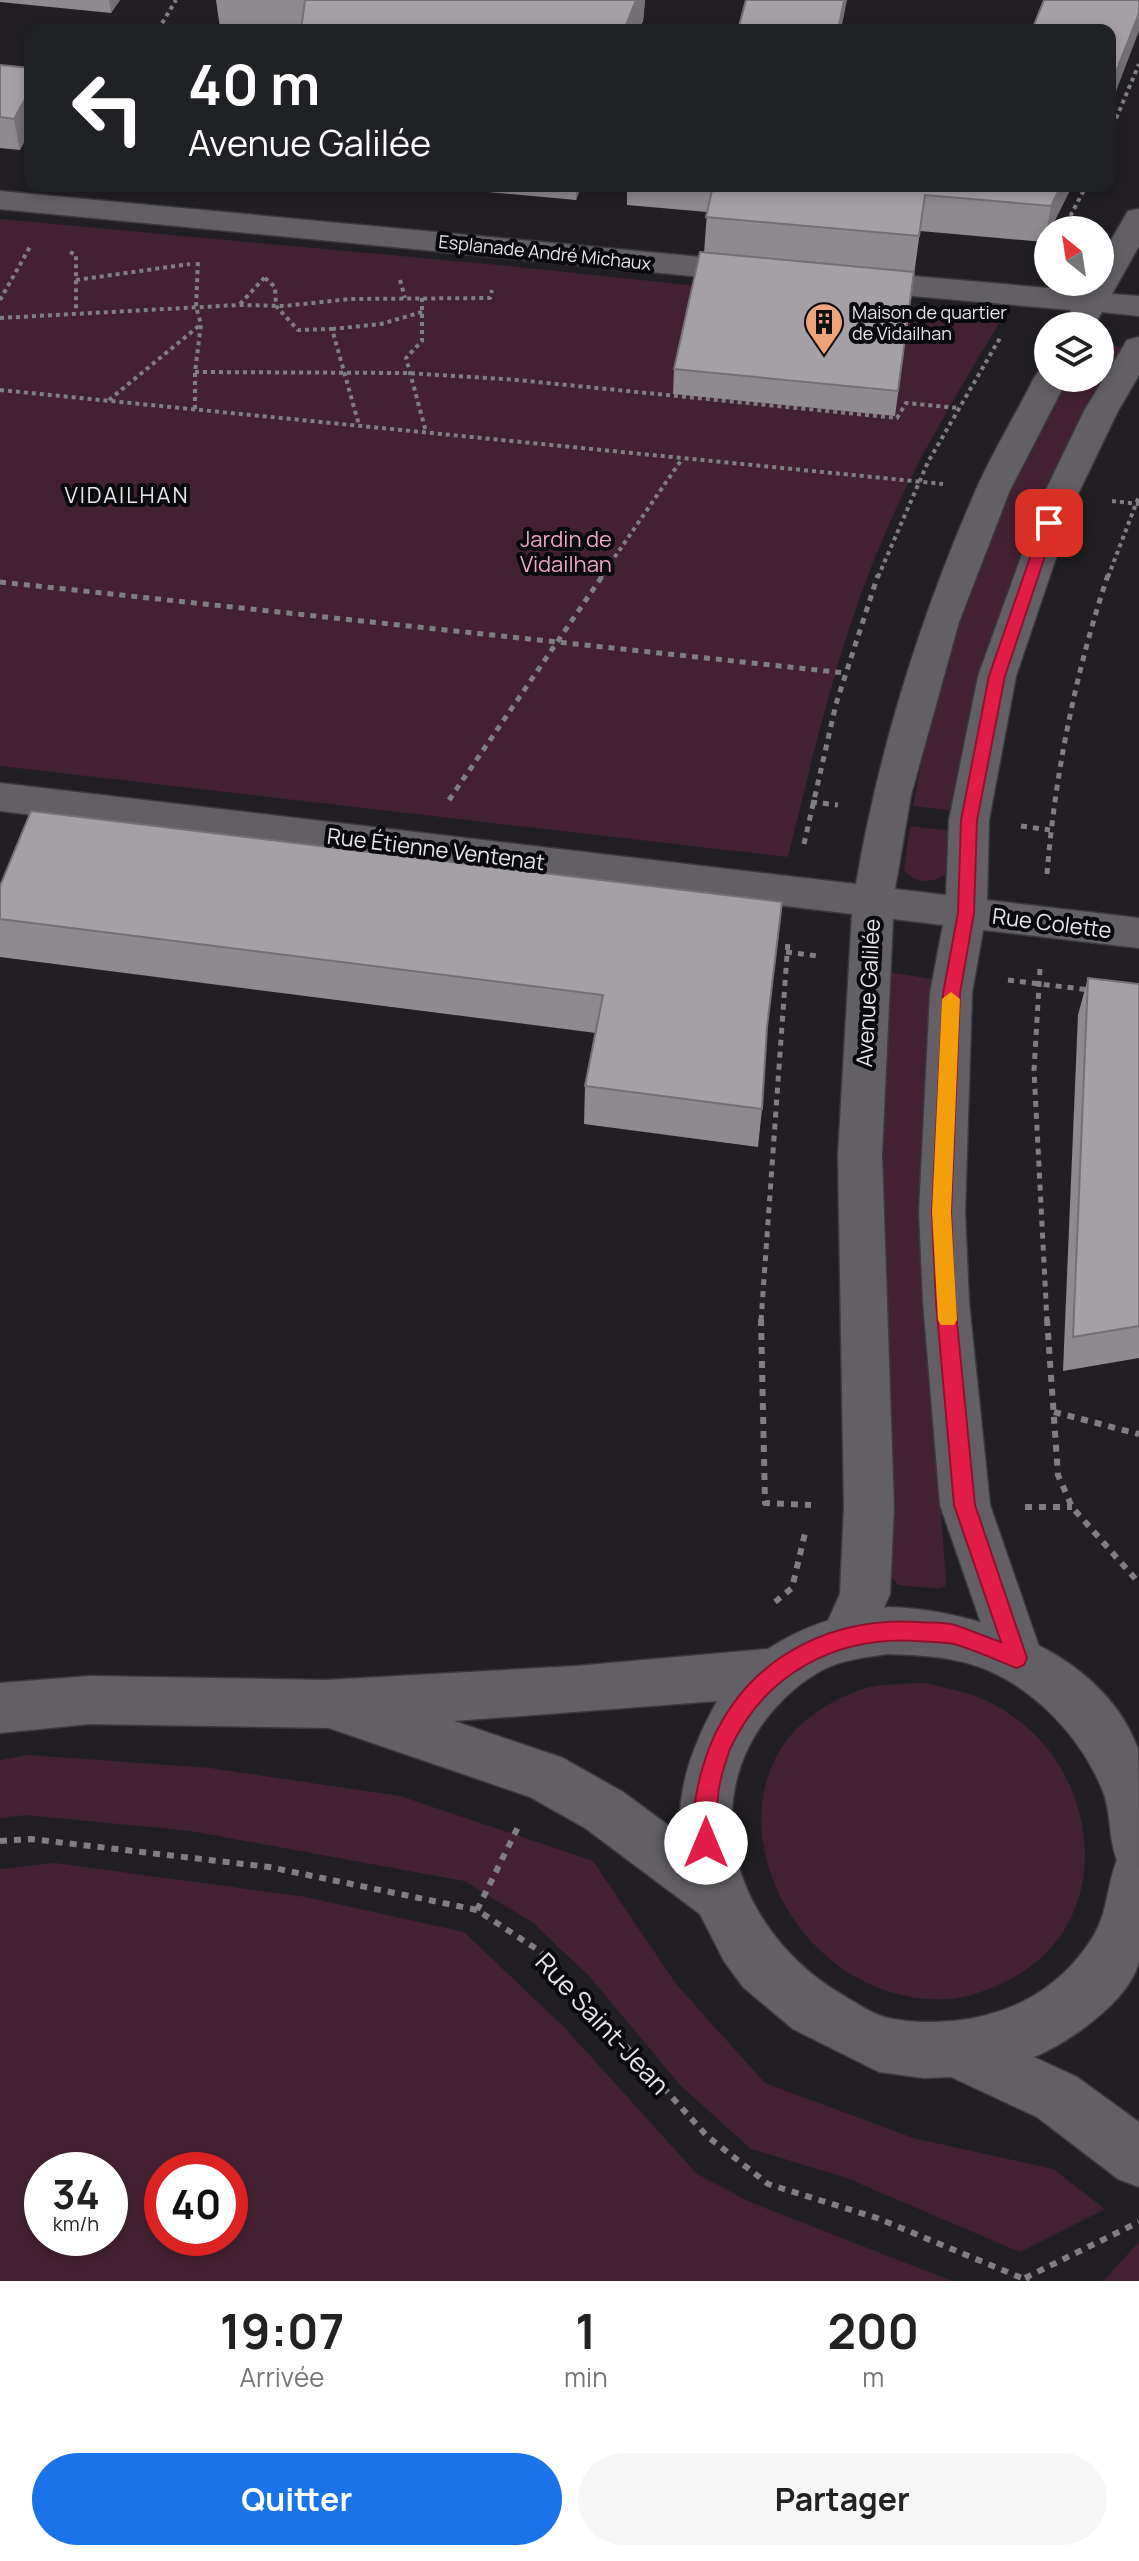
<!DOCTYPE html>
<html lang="fr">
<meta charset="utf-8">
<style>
:root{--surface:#fff;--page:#f6f6f6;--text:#222;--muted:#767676;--accent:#1a73e8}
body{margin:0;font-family:Manrope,sans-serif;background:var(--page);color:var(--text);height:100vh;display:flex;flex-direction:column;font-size:30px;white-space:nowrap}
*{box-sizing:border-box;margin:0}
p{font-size:26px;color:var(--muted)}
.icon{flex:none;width:44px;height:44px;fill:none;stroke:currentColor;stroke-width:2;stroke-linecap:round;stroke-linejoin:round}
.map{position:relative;height:2281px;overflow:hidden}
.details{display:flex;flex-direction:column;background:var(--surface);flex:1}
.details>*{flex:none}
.hud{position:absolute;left:24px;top:24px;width:1092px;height:168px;border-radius:16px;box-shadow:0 4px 12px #0003;background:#202124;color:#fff;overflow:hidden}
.needle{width:52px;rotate:330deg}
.buttons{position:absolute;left:1034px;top:216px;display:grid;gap:16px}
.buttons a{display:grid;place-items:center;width:80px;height:80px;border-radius:50%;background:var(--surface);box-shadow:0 4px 12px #0003;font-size:40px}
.speed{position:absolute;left:24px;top:2152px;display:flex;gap:16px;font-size:40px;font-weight:700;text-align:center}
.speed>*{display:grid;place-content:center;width:104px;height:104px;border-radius:50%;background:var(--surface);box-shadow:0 4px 12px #0003;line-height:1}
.speed small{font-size:20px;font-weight:400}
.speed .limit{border:12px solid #d22;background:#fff;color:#111}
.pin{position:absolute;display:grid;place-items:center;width:68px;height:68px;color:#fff;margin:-34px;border-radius:16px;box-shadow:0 4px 12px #0006}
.me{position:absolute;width:88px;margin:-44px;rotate:0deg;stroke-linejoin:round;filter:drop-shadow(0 0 6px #0008)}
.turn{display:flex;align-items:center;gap:28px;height:168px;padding:0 32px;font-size:36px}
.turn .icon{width:104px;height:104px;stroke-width:2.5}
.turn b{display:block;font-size:56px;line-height:68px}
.eta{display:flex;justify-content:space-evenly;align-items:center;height:136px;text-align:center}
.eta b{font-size:48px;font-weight:700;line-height:56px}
.action{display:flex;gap:16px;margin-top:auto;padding:16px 32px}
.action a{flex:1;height:92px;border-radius:48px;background:var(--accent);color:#fff;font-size:32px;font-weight:700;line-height:92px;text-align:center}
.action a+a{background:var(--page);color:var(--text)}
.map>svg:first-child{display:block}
</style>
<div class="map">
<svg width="1139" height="2281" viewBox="0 0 1139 2281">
<rect width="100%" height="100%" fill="#211f23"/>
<g fill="#442132" fill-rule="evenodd">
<path d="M0,219L498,265L1002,318C963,384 922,450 891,520C842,628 816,743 788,857L0,766Z"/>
<path d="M1100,345L1123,347L956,811L913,806C933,699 964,592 1008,492C1025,453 1047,416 1067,378H1100Z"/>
<path d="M910,826L953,831L946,874C932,884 915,884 904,870Z"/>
<path d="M888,972L933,979L926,1316L946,1580L945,1586L939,1589L898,1585L892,1578L877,1207Z"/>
<path d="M923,1683C947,1688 971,1692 993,1704C1104,1761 1124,1931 1000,1984C983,1992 966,1998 948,1999C779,2008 678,1762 852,1693C875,1683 899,1684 923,1683Z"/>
<path d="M28,1755L210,1768L400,1796L593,1861L676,1984L765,2083L913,2138L1053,2169L1105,2209L1020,2252L844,2177L751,2149L681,2086L589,1976L532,1922L464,1881L191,1831L26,1815L0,1818V1760Z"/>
<path d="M55,1863L306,1897L464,1932L564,2027L697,2174L750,2202L952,2281H0V1869ZM42,2170H110V2238H42ZM162,2170H230V2238H162Z"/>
<path d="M1139,2242V2281H1103Z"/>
</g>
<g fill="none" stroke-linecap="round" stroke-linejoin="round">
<g stroke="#3b393c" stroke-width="3">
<g id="minor">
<path d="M0,191L754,262L765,265L770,272L765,279L754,282L0,209Z"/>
<path d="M1139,209V246L1112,294L1139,296V316L1102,312L1094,326H1064L1071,310L855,291L844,288L839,281L844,274L855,271L1082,291L1087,282H1100V259L1128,211Z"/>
<path d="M1139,337V375L1118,411L1077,496L1016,676L989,820L987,900L1139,918V948L983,930L972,993L965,1212L969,1302L990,1505L1043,1658L1035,1675L1017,1682L999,1675L940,1505L923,1302L919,1212L930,993L943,925L893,919L882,1155L894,1507L890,1594L864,1653L846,1660L828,1653L821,1636L840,1594L844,1507L838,1155L852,914L0,811V783L856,884C879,749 920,618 975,492C992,453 1015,416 1034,378L1039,371L1048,369V378H1068L1010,490L959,622L911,795L895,889L946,895L949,820L978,676L1043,496L1084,411L1123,347L1127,340Z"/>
</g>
</g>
<g stroke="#3b393c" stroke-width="3">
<path id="tertiary" d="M888,1607C980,1610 1103,1653 1138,1749C1139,1767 1139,1846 1139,1870C1139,1897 1139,1936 1139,1961C1131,2000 1068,2043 1034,2057L1077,2077L1139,2122V2187L1118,2179L1037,2117L951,2077L924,2078L879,2072L793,2029L743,1987L724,1961L700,1914L585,1828L530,1797L329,1728L90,1724L0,1733V1683L90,1676L326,1680L576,1666L768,1649C805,1625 844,1613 888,1607ZM888,1654C915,1655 941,1656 967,1663C1026,1679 1079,1733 1102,1789C1112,1812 1108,1838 1117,1860C1107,1885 1108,1911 1094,1935C1067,1980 1025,2008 974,2018C946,2023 911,2024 884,2017C871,2013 858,2004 846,1997C751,1944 694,1824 761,1726C778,1702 802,1679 829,1667C847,1659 868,1657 888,1654ZM717,1701C694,1743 677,1786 680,1834L623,1792L563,1758L454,1721Z"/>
</g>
<g stroke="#807e82" stroke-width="4" stroke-dasharray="4 4" stroke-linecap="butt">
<path d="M158,30L176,0"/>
<path d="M1110,133L1139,64"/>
<path d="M1063,230L1086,186"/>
<path d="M70,252L76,255V312"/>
<path d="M265,278L275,287L276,306L298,330L332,329L359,425"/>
<path d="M76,280L190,264"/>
<path d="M400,280L405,298"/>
<path d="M422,298V341L406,358L426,432"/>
<path d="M0,300L31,245"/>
<path d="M240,304L266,276"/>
<path d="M0,318L239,305L284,306L350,299L490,298L492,290"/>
<path d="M332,329L381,324L422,312"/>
<path d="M195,372L408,373L517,380L897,418L906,403L958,408"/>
<path d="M0,390L943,484"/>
<path d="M109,400L200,325"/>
<path d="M195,409V372L201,324L196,307L198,260"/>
<path d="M1112,501L1139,504"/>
<path d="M601,577L682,459"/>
<path d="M878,577L928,462L1000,338"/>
<path d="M1108,577L1139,496"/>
</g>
<g stroke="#807e82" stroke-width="5" stroke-dasharray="6 6" stroke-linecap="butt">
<path d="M0,582L845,673"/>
<path d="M449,800L603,575"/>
<path d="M811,802L838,805"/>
<path d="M1021,826L1050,830"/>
<path d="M804,844L836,704L878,575"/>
<path d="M1047,874C1055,774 1076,670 1108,575"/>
<path d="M786,952L817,956"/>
<path d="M1040,969L1034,1070L1047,1321"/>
<path d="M1008,980L1089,990"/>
<path d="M761,1321L788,941"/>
</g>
<g stroke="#807e82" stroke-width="6" stroke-dasharray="7 7" stroke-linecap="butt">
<path d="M761,1319L765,1503L811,1505"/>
<path d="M1047,1319L1058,1475L1072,1507L1139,1583"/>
<path d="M1054,1412L1139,1434"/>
<path d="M1025,1507H1072"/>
<path d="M775,1602L792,1588L806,1529"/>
<path d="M0,1841L31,1839L269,1867L477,1910L541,1952L707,2136L768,2184L877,2218L1029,2281"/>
<path d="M477,1910L518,1827"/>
<path d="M1025,2278L1139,2222"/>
</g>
<use href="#minor" fill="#636065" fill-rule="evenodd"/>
<use href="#tertiary" fill="#636065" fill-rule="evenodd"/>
</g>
<g fill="#8e8a8e">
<path d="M0,0H120L111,13L0,2Z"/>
<path d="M216,0H645L643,21L639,30H239L220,28Z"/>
<path d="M0,65L30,68L20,150L0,148Z"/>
<path d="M421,186H581L576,200Z"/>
<path d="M627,186H1072L1050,230H1048V235L1044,242L920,231L895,416L673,394L674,369L704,253L707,212L627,205Z"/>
<path d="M0,886L782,902L766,1039L762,1109L758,1147L584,1124L585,1086L596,1033L0,957Z"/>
<path d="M1088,978L1139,984V1358L1063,1371L1078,1015Z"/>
</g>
<g fill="#747074">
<path d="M109,0H120L111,13Z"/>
<path d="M636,0H645L643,21L639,30H624Z"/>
<path d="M844,0H847L841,30H838Z"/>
<path d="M1139,13V31L1110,107V87Z"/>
<path d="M30,90V132L20,150L14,119Z"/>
<path d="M576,186H581L576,200Z"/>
<path d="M1061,186H1072L1050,230H1048V235L1044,242L1051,206Z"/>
</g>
<g fill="#a5a0a5" stroke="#747074" stroke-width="2">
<path d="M305,0H636L624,30H301Z"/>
<path d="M746,0H844L838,30H738Z"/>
<path d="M1044,0H1139V13L1110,87V30H1032Z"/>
<path d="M0,65L30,68V90L14,119L0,117Z"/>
<path d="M713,186H1061L1051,206L925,195L919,236L706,217Z"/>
<path d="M700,252L914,272L898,391L674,369Z"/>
<path d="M31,811L782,902L767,1027L762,1109L585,1086L603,995L0,919V886Z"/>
<path d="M1088,978L1139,984V1326L1073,1337Z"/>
</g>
<path fill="#e11d48" stroke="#92132f" stroke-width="2" d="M1049,518L1056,523L1005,676L977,820L974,913L960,993L951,1212L955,1302L975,1505L1027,1658L1024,1665L1017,1668C996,1660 975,1650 954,1644C942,1642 929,1642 917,1641C836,1636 765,1673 730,1749C725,1763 719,1782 718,1796C716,1814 721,1834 714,1851L706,1854L698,1851C688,1826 696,1791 703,1766C731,1669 820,1615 918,1622C930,1623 943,1622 955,1625C970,1630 986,1637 1001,1642L954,1505L936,1302L932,1212L943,993L958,913L961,820L989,676L1042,523Z"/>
<path fill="#f59e0b" d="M951,992L960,999L951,1212L957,1320L954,1325H941L938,1320L932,1212L942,999Z"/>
<defs>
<g id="building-pin" transform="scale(2)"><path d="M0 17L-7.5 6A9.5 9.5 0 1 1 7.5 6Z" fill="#efa378" stroke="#0a090b"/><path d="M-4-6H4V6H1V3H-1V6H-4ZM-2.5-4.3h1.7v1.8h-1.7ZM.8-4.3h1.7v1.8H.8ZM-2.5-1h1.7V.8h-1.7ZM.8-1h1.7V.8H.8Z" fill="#111"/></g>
</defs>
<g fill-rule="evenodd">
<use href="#building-pin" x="824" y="322"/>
</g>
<g text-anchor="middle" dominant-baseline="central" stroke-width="8" stroke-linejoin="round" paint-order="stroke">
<g font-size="18" fill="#e7e5e8" stroke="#0a090b">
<text transform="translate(545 252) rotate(6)">Esplanade André Michaux</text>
</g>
<g font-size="18" fill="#e7e5e8" stroke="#0a090b" text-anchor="start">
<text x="852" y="312">Maison de quartier<tspan x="852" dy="21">de Vidailhan</tspan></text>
</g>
<g font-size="22" letter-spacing="2" fill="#e7e5e8" stroke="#0a090b">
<text x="127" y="495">VIDAILHAN</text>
</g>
<g font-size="22" fill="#f0a5c8" stroke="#0a090b">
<text x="566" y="539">Jardin de<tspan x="566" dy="25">Vidailhan</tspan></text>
</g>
<g font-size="22" fill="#e7e5e8" stroke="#0a090b">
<text transform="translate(436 849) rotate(7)">Rue Étienne Ventenat</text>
<text transform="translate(1052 923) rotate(7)">Rue Colette</text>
<text transform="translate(868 993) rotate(-87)">Avenue Galilée</text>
</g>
<g font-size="26" fill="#e7e5e8" stroke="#0a090b">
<text transform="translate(603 2023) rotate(47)">Rue Saint-Jean</text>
</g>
</g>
</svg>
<div class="buttons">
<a><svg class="needle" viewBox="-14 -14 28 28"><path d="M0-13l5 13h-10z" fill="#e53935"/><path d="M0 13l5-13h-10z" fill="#767676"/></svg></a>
<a><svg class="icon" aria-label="layers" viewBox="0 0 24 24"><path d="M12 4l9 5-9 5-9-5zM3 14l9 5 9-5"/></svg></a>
</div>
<div class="speed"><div>34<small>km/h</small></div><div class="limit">40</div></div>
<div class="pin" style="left:1049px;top:523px;background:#d93025"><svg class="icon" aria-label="arrive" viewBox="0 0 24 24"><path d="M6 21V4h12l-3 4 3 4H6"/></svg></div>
<svg class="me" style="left:706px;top:1843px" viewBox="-20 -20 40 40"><circle r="19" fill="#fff"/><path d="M0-13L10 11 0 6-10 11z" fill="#e11d48"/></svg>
<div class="hud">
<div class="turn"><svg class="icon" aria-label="left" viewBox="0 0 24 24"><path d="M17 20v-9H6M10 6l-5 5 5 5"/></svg><div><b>40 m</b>Avenue Galilée</div></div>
</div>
</div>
<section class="details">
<div class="eta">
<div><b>19:07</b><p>Arrivée</p></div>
<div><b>1</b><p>min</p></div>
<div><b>200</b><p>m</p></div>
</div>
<div class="action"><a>Quitter</a><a>Partager</a></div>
</section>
